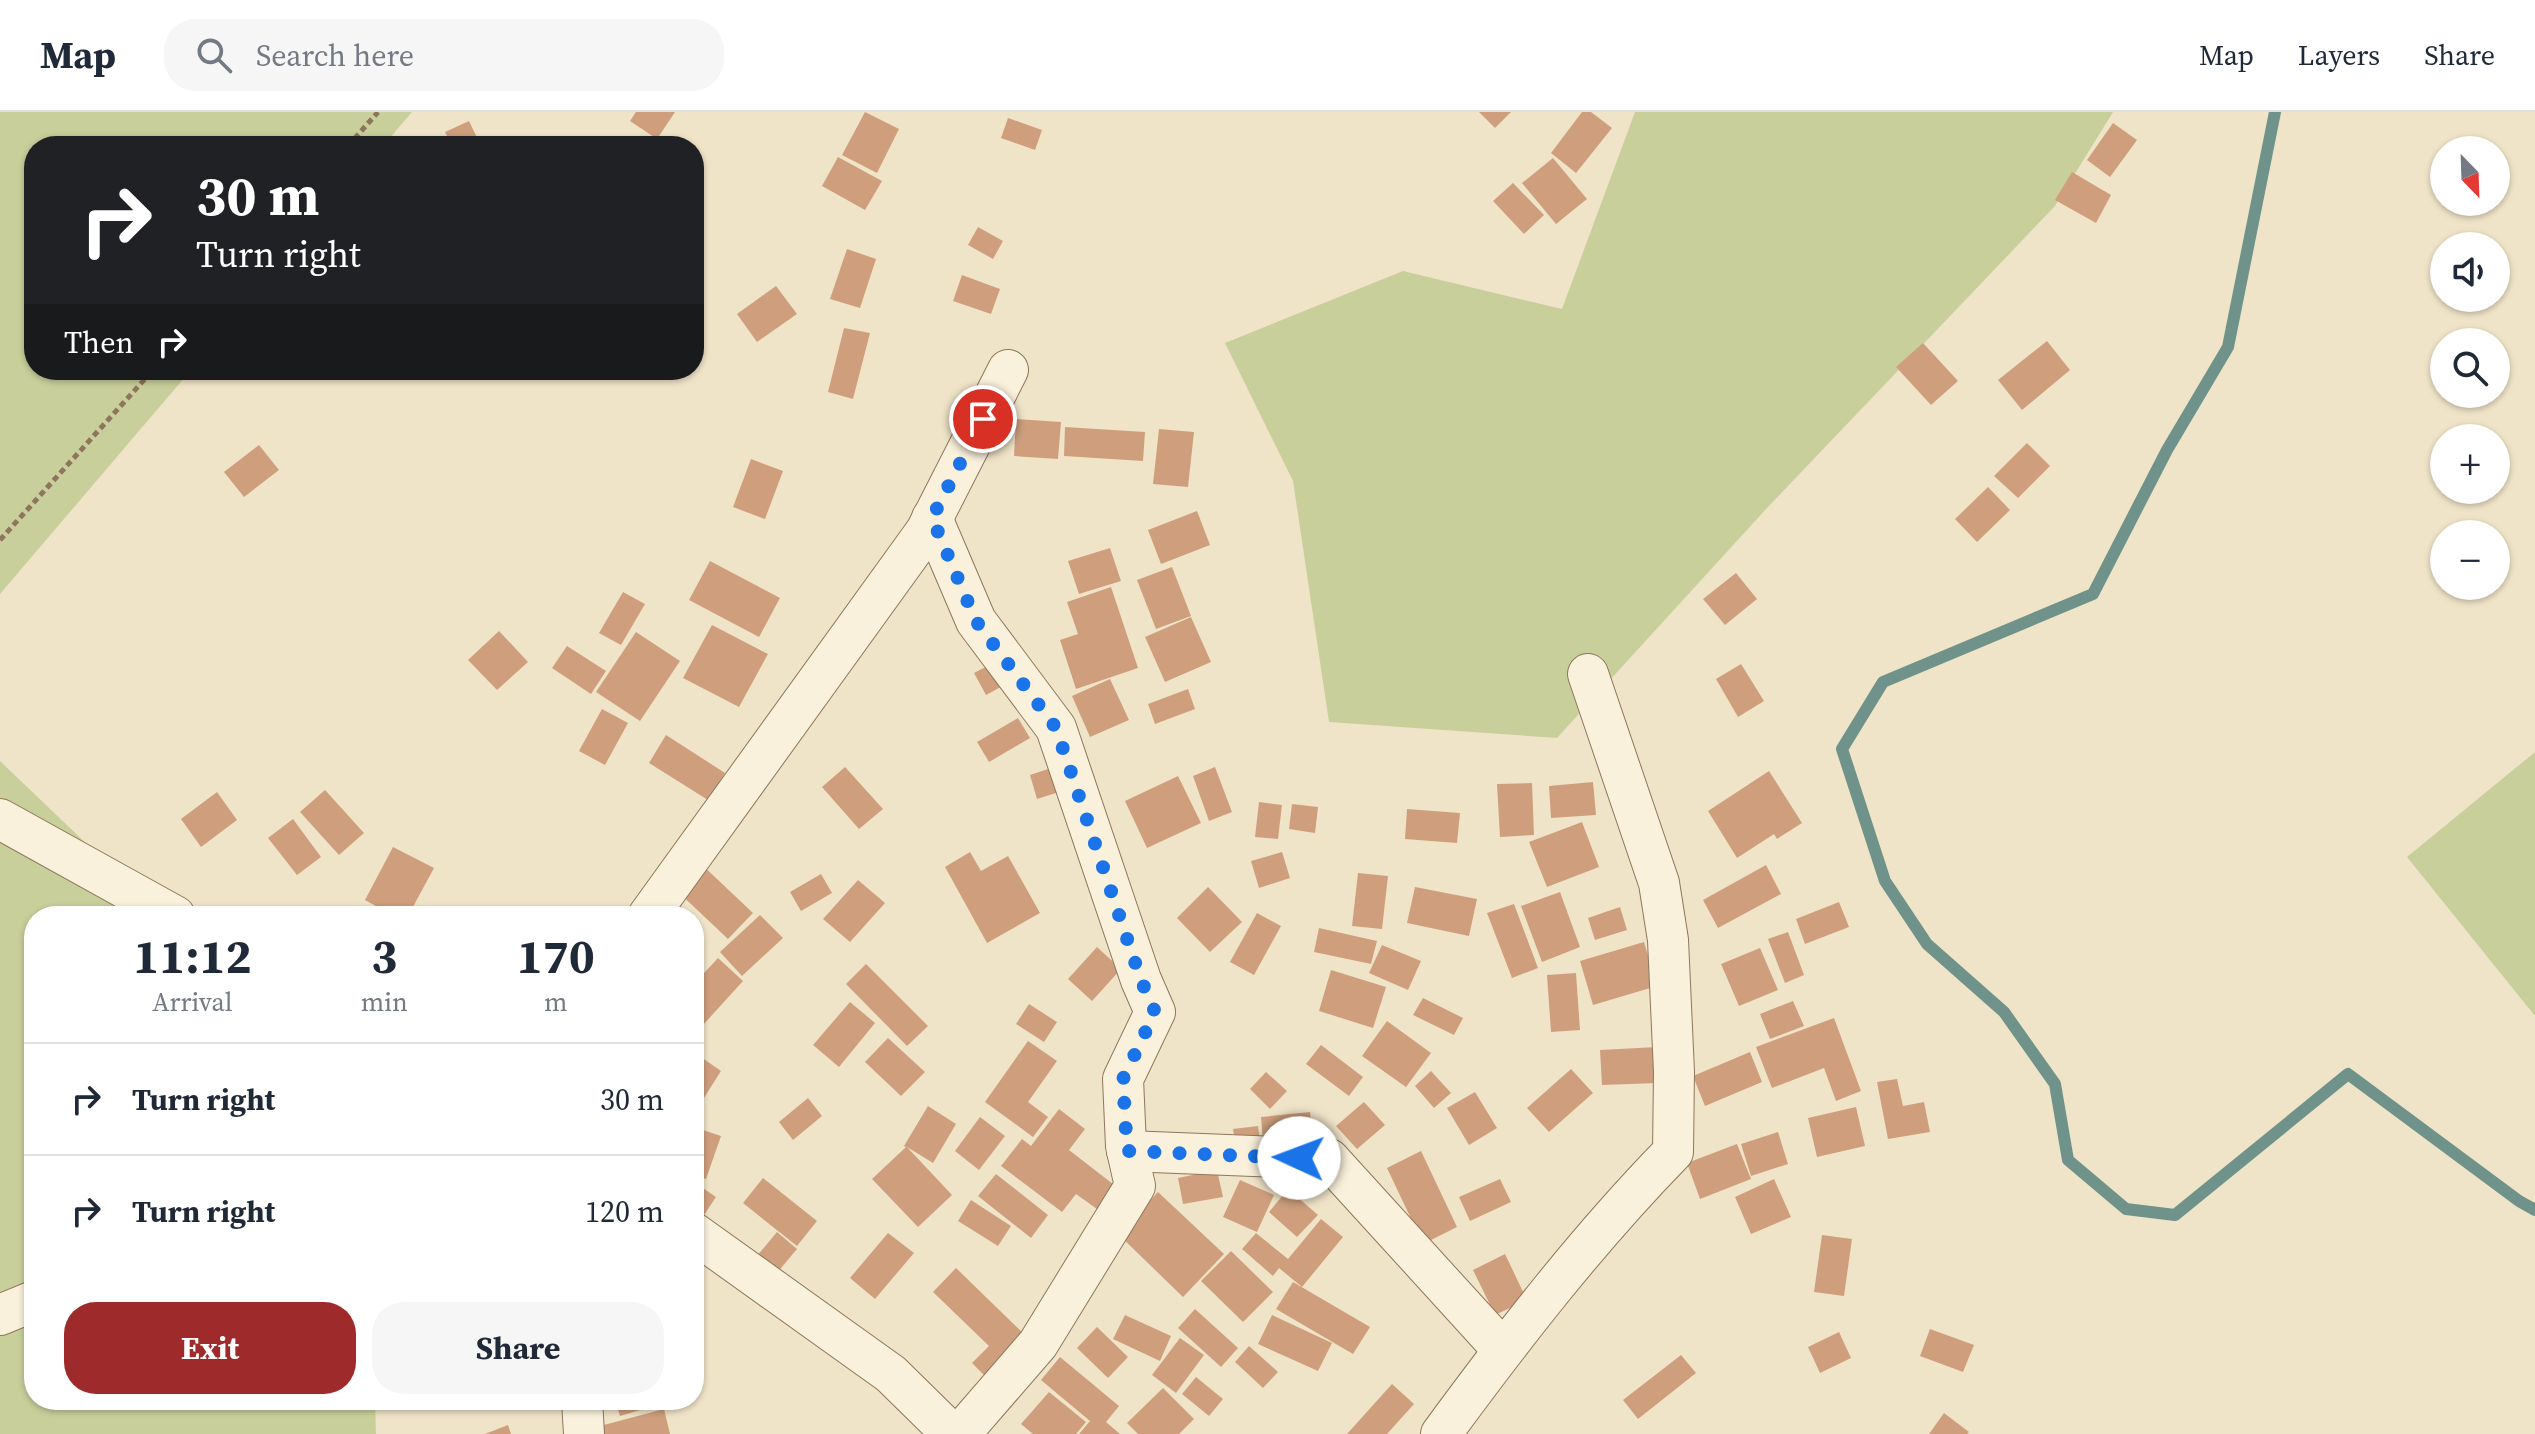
<!DOCTYPE html>
<meta charset="utf-8">
<style>
:root{--surface:#fff;--page:#f6f6f7;--text:#1f2937;--muted:#747a83;--line:#e0e1e3;--accent:#9e2a2b}
body{margin:0;font-family:"Source Serif 4",serif;background:var(--page);color:var(--text);height:100vh;display:flex;flex-direction:column;font-size:30px;white-space:nowrap}
*{box-sizing:border-box;margin:0}
p{font-size:26px;color:var(--muted)}
.icon{flex:none;width:44px;height:44px;fill:none;stroke:currentColor;stroke-width:2;stroke-linecap:round;stroke-linejoin:round}
.map{position:relative;flex:1;overflow:hidden}
.details{position:absolute;left:24px;top:794px;width:680px;height:504px;display:flex;flex-direction:column;background:var(--surface);border-radius:32px;box-shadow:0 2px 6px #0004}
.details>*{flex:none}
.banner{position:absolute;left:24px;top:24px;width:680px;height:244px;border-radius:32px;box-shadow:0 2px 6px #0004;background:#202124;color:#fff;overflow:hidden}
.needle{width:52px;rotate:157deg}
.tools{position:absolute;left:2430px;top:24px;display:grid;gap:16px}
.tools a{display:grid;place-items:center;width:80px;height:80px;border-radius:50%;background:var(--surface);box-shadow:0 2px 6px #0004;font-size:40px}
.pin{position:absolute;display:grid;place-items:center;width:68px;height:68px;color:#fff;margin:-34px;border:4px solid #fff;border-radius:50%;box-shadow:0 2px 8px #0007}
.me{position:absolute;width:88px;margin:-44px;rotate:272deg;stroke-linejoin:round;filter:drop-shadow(0 0 6px #0008)}
.turn{display:flex;align-items:center;gap:28px;height:168px;padding:0 40px;font-size:36px}
.turn .icon{width:104px;height:104px;stroke-width:2.5}
.turn b{display:block;font-size:56px;line-height:68px}
.then{display:flex;align-items:center;height:76px;padding:0 40px;background:#0003;gap:16px;font-size:30px}
.eta{display:flex;justify-content:space-evenly;align-items:center;height:136px;text-align:center}
.eta b{font-size:48px;font-weight:700;line-height:56px}
.button{display:flex;gap:16px;margin-top:auto;padding:16px 40px}
.button a{flex:1;height:92px;border-radius:32px;background:var(--accent);color:#fff;font-size:32px;font-weight:700;line-height:92px;text-align:center}
.button a+a{background:var(--page);color:var(--text)}
ul{padding:0;list-style:none}
li{display:flex;align-items:center;gap:24px;height:112px;padding:0 40px;border-top:2px solid var(--line)}
li div{flex:1}
li b{display:block;font-size:30px}
li em{font-style:normal}
header{display:flex;align-items:center;gap:48px;box-sizing:border-box;height:112px;padding:0 40px;background:var(--surface);border-bottom:2px solid var(--line)}
header strong{font-size:38px}
nav{display:flex;gap:44px;margin-inline-start:auto;font-size:28px}
.search{width:560px;height:72px;background:var(--page);display:flex;align-items:center;gap:20px;box-sizing:border-box;padding:0 28px;border-radius:32px;color:var(--muted);font-size:30px}
.map>svg:first-child{display:block}
</style>
<header>
<strong>Map</strong>
<div class="search"><svg class="icon" aria-label="search" viewBox="0 0 24 24"><circle cx="10" cy="10" r="6"/><path d="M15 15l6 6"/></svg>Search here</div>
<nav><a>Map</a><a>Layers</a><a>Share</a></nav>
</header>
<div class="map">
<svg width="2535" height="1322" viewBox="0 0 2535 1322">
<rect width="100%" height="100%" fill="#f0e4c8"/>
<g fill="#c9cf9b">
<path d="M0,0H412L383,34H34V258H191L0,482Z"/>
<path d="M1635,0H2113L2055,94L1767,396L1557,626L1329,610L1293,369L1225,231L1403,159L1562,197Z"/>
<path d="M2535,640V904L2407,745Z"/>
<path d="M0,649L162,804H34V1288H375L376,1322H0Z"/>
</g>
<g fill="none" stroke-linecap="round" stroke-linejoin="round">
<path stroke="#6f938a" stroke-width="12" d="M2275,0L2228,235L2167,338L2093,482L1883,570L1842,637L1885,769L1927,832L2004,900L2055,972L2068,1048L2126,1097L2175,1103L2348,962L2519,1089L2535,1098"/>
</g>
<g fill="#cf9f7d">
<path d="M636,0H675L657,27L630,9Z"/>
<path d="M865,0L899,17L877,61L842,43Z"/>
<path d="M1479,0H1511L1495,16Z"/>
<path d="M1582,0H1591L1612,16L1576,61L1551,41Z"/>
<path d="M1008,6L1042,18L1035,38L1001,26Z"/>
<path d="M469,9L481,34H452L445,20Z"/>
<path d="M2113,11L2137,28L2110,65L2087,48Z"/>
<path d="M838,45L882,69L865,98L822,74Z"/>
<path d="M1553,46L1587,87L1556,112L1522,71Z"/>
<path d="M2072,60L2111,83L2096,111L2055,88Z"/>
<path d="M1513,71L1544,103L1524,122L1493,89Z"/>
<path d="M978,115L1003,129L993,147L968,133Z"/>
<path d="M847,137L876,147L860,196L830,187Z"/>
<path d="M962,163L1000,177L991,202L953,189Z"/>
<path d="M776,174L797,202L757,230L737,202Z"/>
<path d="M844,216L870,221L853,287L828,280Z"/>
<path d="M2047,229L2070,258L2022,298L1998,268Z"/>
<path d="M1923,231L1958,269L1931,293L1896,255Z"/>
<path d="M1016,307L1061,310L1058,347L1014,344Z"/>
<path d="M1065,315L1145,320L1143,349L1064,344Z"/>
<path d="M1159,317L1194,320L1188,375L1153,372Z"/>
<path d="M2027,331L2050,354L2018,386L1994,364Z"/>
<path d="M259,333L279,358L244,385L224,360Z"/>
<path d="M751,347L783,359L765,407L733,395Z"/>
<path d="M1988,375L2010,398L1977,430L1955,407Z"/>
<path d="M1197,399L1210,433L1161,452L1148,418Z"/>
<path d="M1110,436L1121,469L1079,482L1068,449Z"/>
<path d="M710,449L780,486L759,525L689,488Z"/>
<path d="M1172,455L1191,504L1156,517L1137,468Z"/>
<path d="M1736,461L1757,487L1725,513L1703,487Z"/>
<path d="M1111,475L1138,556L1076,577L1060,528L1078,522L1067,490Z"/>
<path d="M623,480L645,492L621,533L599,521Z"/>
<path d="M1191,505L1211,550L1165,570L1145,525Z"/>
<path d="M712,513L768,542L739,595L683,566Z"/>
<path d="M499,519L528,550L497,578L468,548Z"/>
<path d="M636,520L680,549L640,609L596,580Z"/>
<path d="M567,534L606,559L591,582L552,556Z"/>
<path d="M997,549L1008,571L986,583L974,561Z"/>
<path d="M1741,552L1764,589L1738,605L1716,567Z"/>
<path d="M1110,567L1129,608L1090,625L1072,584Z"/>
<path d="M1188,577L1195,597L1155,612L1148,592Z"/>
<path d="M602,597L628,611L605,653L579,639Z"/>
<path d="M1018,606L1030,626L989,650L977,630Z"/>
<path d="M666,623L725,661L708,688L649,651Z"/>
<path d="M845,655L883,697L859,717L822,675Z"/>
<path d="M1215,655L1232,700L1209,709L1193,664Z"/>
<path d="M1051,656L1059,680L1037,687L1030,663Z"/>
<path d="M1769,659L1802,711L1777,727L1774,722L1737,746L1708,699Z"/>
<path d="M1178,664L1201,711L1147,736L1125,689Z"/>
<path d="M1593,670L1596,703L1551,706L1549,674Z"/>
<path d="M1532,671L1534,723L1500,725L1497,672Z"/>
<path d="M325,678L364,721L339,743L300,700Z"/>
<path d="M217,680L237,708L201,735L181,707Z"/>
<path d="M1259,690L1282,693L1278,727L1255,725Z"/>
<path d="M1292,692L1318,695L1315,721L1289,717Z"/>
<path d="M1407,697L1460,701L1457,731L1405,727Z"/>
<path d="M293,707L321,745L297,763L268,726Z"/>
<path d="M1582,710L1599,755L1547,775L1529,730Z"/>
<path d="M393,735L434,756L408,804H394L365,788Z"/>
<path d="M970,740L981,759L1008,744L1040,801L987,831L945,755Z"/>
<path d="M1282,740L1290,766L1259,776L1251,749Z"/>
<path d="M699,750L753,801L728,827L674,776Z"/>
<path d="M1766,753L1781,782L1718,816L1703,788Z"/>
<path d="M1358,761L1388,764L1382,817L1352,814Z"/>
<path d="M821,762L832,781L801,799L790,780Z"/>
<path d="M858,768L885,791L850,830L823,807Z"/>
<path d="M1208,775L1242,810L1210,840L1177,806Z"/>
<path d="M1415,775L1477,787L1469,824L1407,811Z"/>
<path d="M1560,780L1580,835L1542,850L1521,794Z"/>
<path d="M1839,790L1849,815L1805,832L1796,807Z"/>
<path d="M1514,792L1538,856L1512,866L1487,801Z"/>
<path d="M1620,795L1627,818L1595,828L1588,806Z"/>
<path d="M1257,801L1281,814L1254,863L1230,850Z"/>
<path d="M760,803L783,826L742,864L720,840Z"/>
<path d="M1319,816L1377,829L1371,852L1314,840Z"/>
<path d="M1788,820L1804,863L1785,871L1768,827Z"/>
<path d="M1644,830L1657,874L1593,893L1580,849Z"/>
<path d="M1382,833L1421,849L1408,878L1369,861Z"/>
<path d="M1097,835L1121,857L1092,889L1068,867Z"/>
<path d="M1760,836L1778,878L1739,894L1721,852Z"/>
<path d="M718,846L743,869L703,913L694,905V872Z"/>
<path d="M866,852L928,914L907,934L846,872Z"/>
<path d="M1331,858L1386,875L1373,916L1319,899Z"/>
<path d="M1576,861L1580,918L1551,920L1547,863Z"/>
<path d="M1423,886L1463,906L1454,923L1413,903Z"/>
<path d="M1793,889L1804,914L1770,927L1760,902Z"/>
<path d="M850,890L875,911L839,955L813,933Z"/>
<path d="M1029,892L1057,910L1044,930L1016,912Z"/>
<path d="M1834,906L1861,979L1836,989L1824,956L1772,976L1756,935Z"/>
<path d="M1387,909L1431,941L1406,975L1362,944Z"/>
<path d="M888,926L925,960L901,984L865,950Z"/>
<path d="M1028,929L1057,949L1028,990L1048,1005L1033,1025L985,990Z"/>
<path d="M1321,933L1363,965L1349,984L1306,952Z"/>
<path d="M1657,935L1658,971L1602,973L1600,938Z"/>
<path d="M1750,940L1762,970L1705,994L1693,964Z"/>
<path d="M698,943L721,959L702,989L694,984V949Z"/>
<path d="M1571,957L1593,981L1549,1020L1527,996Z"/>
<path d="M1431,959L1451,981L1434,996L1415,974Z"/>
<path d="M1266,960L1287,979L1270,997L1250,977Z"/>
<path d="M1897,967L1903,994L1924,990L1930,1020L1888,1027L1877,970Z"/>
<path d="M1475,980L1497,1016L1469,1033L1447,996Z"/>
<path d="M808,986L822,1004L793,1028L779,1010Z"/>
<path d="M1364,990L1385,1013L1357,1037L1336,1014Z"/>
<path d="M928,994L956,1012L933,1051L907,1035L952,1083L918,1115L872,1067L906,1035L904,1034Z"/>
<path d="M1856,995L1865,1034L1817,1045L1808,1006Z"/>
<path d="M1059,997L1085,1017L1069,1038L1122,1079L1104,1102L1076,1082L1062,1100L1001,1054L1022,1027L1031,1034Z"/>
<path d="M1310,1000L1314,1036L1264,1040L1261,1005Z"/>
<path d="M980,1005L1005,1024L979,1058L955,1039Z"/>
<path d="M1258,1014L1261,1037L1237,1041L1233,1017Z"/>
<path d="M694,1015L721,1024L706,1067L694,1063Z"/>
<path d="M1778,1020L1788,1052L1751,1064L1741,1032Z"/>
<path d="M1737,1032L1751,1067L1700,1087L1687,1051Z"/>
<path d="M1421,1039L1457,1115L1423,1132L1387,1056Z"/>
<path d="M1217,1058L1223,1085L1183,1092L1178,1066Z"/>
<path d="M996,1062L1048,1103L1031,1126L978,1084Z"/>
<path d="M763,1066L817,1109L797,1134L743,1091Z"/>
<path d="M1500,1067L1511,1090L1470,1109L1459,1085Z"/>
<path d="M1774,1067L1791,1105L1751,1122L1735,1085Z"/>
<path d="M1240,1068L1274,1083L1257,1120L1223,1105Z"/>
<path d="M694,1070L716,1085L702,1106L694,1101Z"/>
<path d="M1288,1077L1318,1103L1297,1125L1269,1100Z"/>
<path d="M1158,1080L1224,1142L1183,1185L1118,1122Z"/>
<path d="M971,1088L1011,1114L998,1134L958,1109Z"/>
<path d="M1321,1107L1343,1125L1302,1175L1279,1156L1273,1164L1242,1137L1256,1121L1288,1147Z"/>
<path d="M777,1120L797,1137L771,1168L751,1151Z"/>
<path d="M888,1121L914,1141L875,1187L850,1166Z"/>
<path d="M1822,1123L1852,1127L1844,1184L1814,1180Z"/>
<path d="M1231,1139L1273,1180L1243,1210L1201,1169Z"/>
<path d="M1505,1142L1527,1188L1495,1203L1473,1158Z"/>
<path d="M956,1156L1024,1222L984,1263L972,1251L989,1234L933,1180Z"/>
<path d="M1293,1170L1370,1215L1353,1242L1276,1197Z"/>
<path d="M1195,1197L1238,1236L1221,1255L1178,1216Z"/>
<path d="M1125,1203L1171,1224L1160,1249L1113,1227Z"/>
<path d="M1272,1203L1332,1231L1318,1259L1258,1232Z"/>
<path d="M1097,1215L1128,1245L1108,1266L1077,1236Z"/>
<path d="M1930,1217L1974,1233L1963,1260L1920,1244Z"/>
<path d="M1839,1220L1851,1246L1820,1261L1808,1235Z"/>
<path d="M1180,1226L1204,1243L1176,1281L1152,1263Z"/>
<path d="M1249,1234L1278,1260L1263,1276L1235,1250Z"/>
<path d="M1681,1243L1696,1261L1638,1307L1623,1288Z"/>
<path d="M1060,1245L1119,1294L1106,1310L1120,1322H1079L1090,1309L1041,1268Z"/>
<path d="M1196,1265L1223,1287L1209,1304L1182,1282Z"/>
<path d="M1392,1272L1414,1292L1387,1322H1347Z"/>
<path d="M1163,1276L1194,1307L1179,1322H1138L1127,1311Z"/>
<path d="M1049,1280L1086,1310L1076,1322H1033L1021,1312Z"/>
<path d="M615,1288H648L650,1295L620,1304Z"/>
<path d="M664,1297L670,1322H603L600,1314Z"/>
<path d="M1944,1301L1969,1320L1967,1322H1929Z"/>
<path d="M508,1313L511,1322H485Z"/>
</g>
<g fill="none" stroke-linecap="round" stroke-linejoin="round">
<g stroke="#8d765c" stroke-width="42">
<g id="minor">
<path d="M932,406L976,509L1056,616L1141,868L1155,900L1123,967L1126,1034L1135,1074L1038,1232L960,1322"/>
<path d="M0,707L175,804"/>
<path d="M648,804L926,419L1008,258"/>
<path d="M1127,1039L1329,1047L1503,1238"/>
<path d="M694,1121L891,1262L952,1322"/>
<path d="M0,1203L34,1189"/>
<path d="M582,1288L584,1322"/>
<path d="M1441,1322C1513,1224 1588,1127 1673,1040L1674,960L1668,828L1659,771L1588,562"/>
</g>
</g>
<g stroke="#8d765c" stroke-width="5" stroke-dasharray="6 4" stroke-linecap="butt">
<path d="M348,34L378,0"/>
<path d="M0,428L153,258"/>
</g>
<use href="#minor" stroke="#faf1dc" stroke-width="40"/>
</g>
<g fill="none" stroke-linecap="round" stroke-linejoin="round">
<path stroke="#1a73e8" stroke-width="14" stroke-dasharray="0 25.2" d="M983,307L932,406L976,509L1056,616L1141,868L1155,900L1123,967L1127,1039L1299,1046"/>
</g>
</svg>
<div class="tools">
<a><svg class="needle" viewBox="-14 -14 28 28"><path d="M0-13l5 13h-10z" fill="#e53935"/><path d="M0 13l5-13h-10z" fill="#747a83"/></svg></a>
<a><svg class="icon" aria-label="sound" viewBox="0 0 24 24"><path d="M4 9h4l5-4v14l-5-4H4zM17 9q2 3 0 6"/></svg></a>
<a><svg class="icon" aria-label="search" viewBox="0 0 24 24"><circle cx="10" cy="10" r="6"/><path d="M15 15l6 6"/></svg></a>
<a>+</a>
<a>−</a>
</div>
<div class="pin" style="left:983px;top:307px;background:#d93025"><svg class="icon" aria-label="arrive" viewBox="0 0 24 24"><path d="M6 21V4h12l-3 4 3 4H6"/></svg></div>
<svg class="me" style="left:1299px;top:1046px" viewBox="-20 -20 40 40"><circle r="19" fill="#fff"/><path d="M0-13L10 11 0 6-10 11z" fill="#1a73e8"/></svg>
<div class="banner">
<div class="turn"><svg class="icon" aria-label="right" viewBox="0 0 24 24"><path d="M7 20v-9h11M14 6l5 5-5 5"/></svg><div><b>30 m</b>Turn right</div></div>
<div class="then">Then<svg class="icon" aria-label="right" viewBox="0 0 24 24"><path d="M7 20v-9h11M14 6l5 5-5 5"/></svg></div>
</div>
<section class="details">
<div class="eta">
<div><b>11:12</b><p>Arrival</p></div>
<div><b>3</b><p>min</p></div>
<div><b>170</b><p>m</p></div>
</div>
<ul>
<li><svg class="icon" aria-label="right" viewBox="0 0 24 24"><path d="M7 20v-9h11M14 6l5 5-5 5"/></svg><div><b>Turn right</b></div><em>30 m</em></li>
<li><svg class="icon" aria-label="right" viewBox="0 0 24 24"><path d="M7 20v-9h11M14 6l5 5-5 5"/></svg><div><b>Turn right</b></div><em>120 m</em></li>
</ul>
<div class="button"><a>Exit</a><a>Share</a></div>
</section>
</div>
